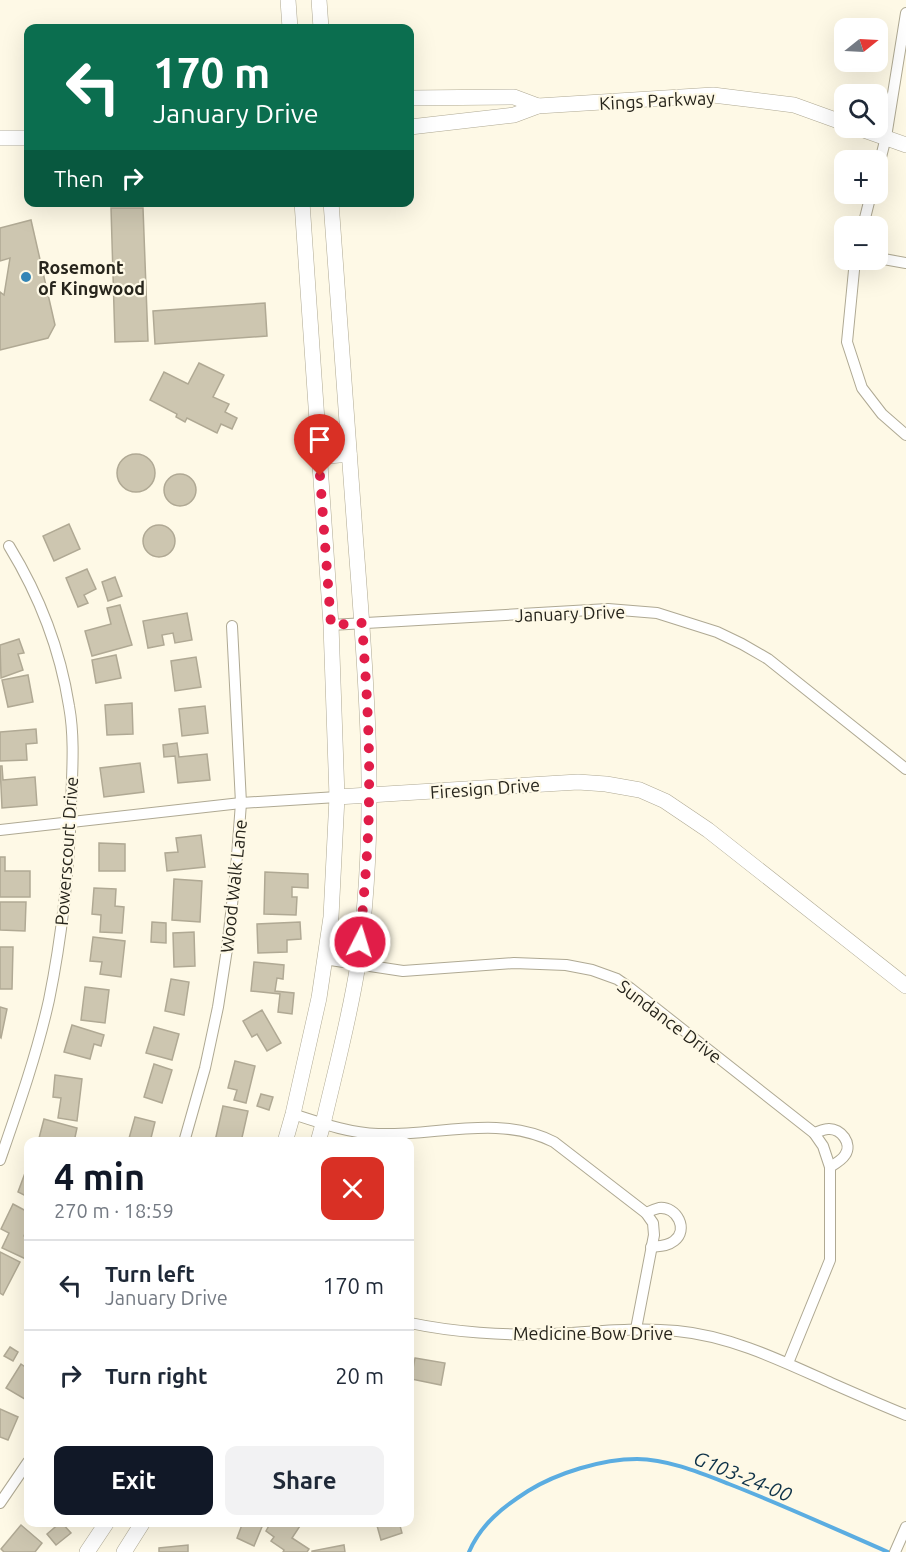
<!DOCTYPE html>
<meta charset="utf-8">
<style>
:root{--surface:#fff;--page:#f2f2f3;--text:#1f2937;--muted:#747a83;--line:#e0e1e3;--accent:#111827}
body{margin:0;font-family:Ubuntu,sans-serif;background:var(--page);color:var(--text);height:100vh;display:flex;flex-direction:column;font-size:22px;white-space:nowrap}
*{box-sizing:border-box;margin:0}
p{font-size:20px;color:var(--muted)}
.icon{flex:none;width:33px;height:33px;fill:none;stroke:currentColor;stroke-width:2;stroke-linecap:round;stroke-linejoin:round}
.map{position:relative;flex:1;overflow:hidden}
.sheet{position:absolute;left:24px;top:1137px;width:390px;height:390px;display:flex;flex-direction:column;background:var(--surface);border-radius:12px;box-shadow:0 6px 24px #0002}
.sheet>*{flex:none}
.hud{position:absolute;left:24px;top:24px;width:390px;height:183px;border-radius:12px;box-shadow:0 6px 24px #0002;background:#0b6e4f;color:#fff;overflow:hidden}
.needle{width:39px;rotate:72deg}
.buttons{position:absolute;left:834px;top:18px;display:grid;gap:12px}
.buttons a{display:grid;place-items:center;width:54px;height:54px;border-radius:12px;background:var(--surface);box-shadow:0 6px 24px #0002;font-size:30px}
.pin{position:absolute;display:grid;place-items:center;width:51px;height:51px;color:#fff;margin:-62px -26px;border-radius:50% 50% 50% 0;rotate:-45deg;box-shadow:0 0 6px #0007}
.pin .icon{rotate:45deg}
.me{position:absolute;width:66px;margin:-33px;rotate:5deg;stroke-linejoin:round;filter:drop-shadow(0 0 4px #0008)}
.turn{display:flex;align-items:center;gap:21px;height:126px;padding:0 30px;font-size:27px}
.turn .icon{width:78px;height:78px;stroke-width:2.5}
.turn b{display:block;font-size:42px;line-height:51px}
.then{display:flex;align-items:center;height:57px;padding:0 30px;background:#0003;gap:12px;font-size:22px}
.round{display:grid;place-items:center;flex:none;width:63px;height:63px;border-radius:12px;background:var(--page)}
.head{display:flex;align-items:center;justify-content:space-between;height:102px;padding:0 30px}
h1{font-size:36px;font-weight:700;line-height:45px;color:var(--accent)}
.button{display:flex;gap:12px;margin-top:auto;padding:12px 30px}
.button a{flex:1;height:69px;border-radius:12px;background:var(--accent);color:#fff;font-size:24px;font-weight:700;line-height:69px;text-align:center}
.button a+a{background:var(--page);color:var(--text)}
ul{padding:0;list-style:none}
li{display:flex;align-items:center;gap:18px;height:90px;padding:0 30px;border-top:2px solid var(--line)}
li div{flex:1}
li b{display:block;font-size:22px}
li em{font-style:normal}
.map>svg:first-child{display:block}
</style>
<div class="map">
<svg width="906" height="1552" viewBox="0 0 906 1552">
<rect width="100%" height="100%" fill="#fef9e6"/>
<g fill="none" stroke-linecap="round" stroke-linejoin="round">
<path stroke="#5bade1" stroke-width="4" d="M469,1552C481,1524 503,1507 528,1491C557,1473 602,1459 637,1459C667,1459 701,1473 729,1484C783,1505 835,1529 888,1552"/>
</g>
<g fill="#cdc6b0" stroke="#b0a994" stroke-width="1.5">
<path d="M111,208H143L148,341L115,342Z"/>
<path d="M31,220L55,325L48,338L0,350V292L4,295L10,258L0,261V228Z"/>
<path d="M265,303L267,336L155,344L153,311Z"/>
<path d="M199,363L224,375L213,397L229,404L225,412L237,418L232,429L221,424L217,433L187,418L185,422L176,417L177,414L150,400L164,372L188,384Z"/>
<circle cx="136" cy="473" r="19"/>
<circle cx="180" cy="490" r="16"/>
<path d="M69,524L80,549L54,561L43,536Z"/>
<circle cx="159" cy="541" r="16"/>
<path d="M87,569L96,589L84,595L88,603L78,607L66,578Z"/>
<path d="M115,577L122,596L108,601L102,582Z"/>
<path d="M120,605L132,645L92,656L85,631L111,624L107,608Z"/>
<path d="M187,613L192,640L175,643L173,633L162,635L164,645L148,648L143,621Z"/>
<path d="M19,639L24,653L18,654L23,670L1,678L0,645Z"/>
<path d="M116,655L121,678L96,683L92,660Z"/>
<path d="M196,657L201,687L175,691L171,661Z"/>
<path d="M28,675L33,702L8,707L2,680Z"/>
<path d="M132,703L133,734L107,735L105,705Z"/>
<path d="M205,706L208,733L182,736L179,709Z"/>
<path d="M36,729L37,743L26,744L27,760L0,761V732Z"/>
<path d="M177,743L179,757L207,754L210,780L178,783L175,756L164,757L163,745Z"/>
<path d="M140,763L144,792L104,797L100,768Z"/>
<path d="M0,766H2L3,780L35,777L37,805L2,808Z"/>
<path d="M201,835L205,867L167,871L165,853L178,852L176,838Z"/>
<path d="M99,843L125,844V871H99Z"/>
<path d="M0,857H5V871H30V897H0Z"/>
<path d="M265,872L308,874V888L292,887V897H297L296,915L264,914Z"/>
<path d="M174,879L202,881L200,922L172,920Z"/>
<path d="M94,888L116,889L115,906L124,907L122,933L100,932L101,915L92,914Z"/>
<path d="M0,902H26L25,931L0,930Z"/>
<path d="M152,922L166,923V943L151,942Z"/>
<path d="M300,922L301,939L287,940V952L258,953L257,924Z"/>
<path d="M194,932L195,966L174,967L173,933Z"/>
<path d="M93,937L125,941L121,977L100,974L102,962L90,961Z"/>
<path d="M0,947H13L12,989H0Z"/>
<path d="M254,962L284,965L283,979L277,978L275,991L294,993L292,1014L278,1012L280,994L251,991Z"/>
<path d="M171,979L189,982L184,1015L165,1011Z"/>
<path d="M85,987L109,990L105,1023L81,1020Z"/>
<path d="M0,1007L7,1009L1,1038L0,1037Z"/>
<path d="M262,1010L281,1043L267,1051L257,1034L252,1037L243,1021Z"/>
<path d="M72,1025L104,1035L101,1046L94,1044L90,1059L64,1052Z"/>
<path d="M154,1027L179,1034L172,1060L146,1053Z"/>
<path d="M235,1061L255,1066L246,1103L234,1100L237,1090L228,1088Z"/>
<path d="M154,1064L172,1070L162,1103L144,1097Z"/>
<path d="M55,1075L82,1079L77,1121L58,1118L61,1098L53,1097Z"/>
<path d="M261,1094L273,1097L269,1110L257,1106Z"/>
<path d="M223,1106L248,1111L241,1142L215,1141Z"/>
<path d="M135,1117L155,1122L150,1142H128Z"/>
<path d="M44,1119L77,1128L74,1142H38Z"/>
<path d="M28,1165V1197L18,1192Z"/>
<path d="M13,1204L28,1212V1227L24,1236L28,1238V1260L2,1248L9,1233L1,1229Z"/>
<path d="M0,1252L20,1262L3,1295L0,1293Z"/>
<path d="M10,1347L18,1352L13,1361L4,1356Z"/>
<path d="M415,1358L445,1363L441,1385L411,1379Z"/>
<path d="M21,1364L28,1369V1401L6,1388Z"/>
<path d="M0,1409L18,1417L8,1440L0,1437Z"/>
<path d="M61,1522L71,1533L56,1545L47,1534Z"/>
<path d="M264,1522L254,1546L237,1538L243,1522Z"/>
<path d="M271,1522H295L300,1526L292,1538L309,1549L307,1552H283L284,1550L271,1541L274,1537L266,1531Z"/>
<path d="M376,1522H399L402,1533L381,1540Z"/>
<path d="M21,1525L42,1543L35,1552H4L1,1549Z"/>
<path d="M188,1545V1552H159V1548Z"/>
<path d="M344,1545L345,1552H312V1551Z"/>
</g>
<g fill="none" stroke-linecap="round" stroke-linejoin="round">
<g stroke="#afa993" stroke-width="12">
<g id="street">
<path d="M878,169L886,137L906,13"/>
<path d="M863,226L871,194"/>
<path d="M878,258L906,263"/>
<path d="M855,260L847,342L862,388L882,414L906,435"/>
<path d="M331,625L608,609L657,613L717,632L742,644L768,659L906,769"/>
<path d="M0,830L241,803L337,797"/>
<path d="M324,959L403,971L514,963L566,965L592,970L617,979L630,988L814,1133L823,1146L830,1167V1260L788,1363"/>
<path d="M293,1114C321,1123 349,1133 378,1134C438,1136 498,1114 554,1142L646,1213L653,1223L654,1235L636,1329"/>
<path d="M814,1133C818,1132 824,1129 828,1129C841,1128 853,1144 845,1155C842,1160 835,1164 830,1167"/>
<path d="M184,1142L205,1068L218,1007L227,949L236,869L241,803L232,626"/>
<path d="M0,1160C18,1108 37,1054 49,1000C62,936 69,871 71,806C72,773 75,739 69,706C60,649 39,595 9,546"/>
<path d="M646,1213C650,1211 655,1209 659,1208C677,1206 689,1230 674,1241C668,1246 659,1246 651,1247"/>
<path d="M410,1323C452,1332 506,1336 550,1334C592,1332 634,1327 677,1331C731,1336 782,1361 831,1383C856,1394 881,1405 906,1415"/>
<path d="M0,1503L28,1462"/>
<path d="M895,1552L906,1527"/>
</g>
</g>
<g stroke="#afa993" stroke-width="16">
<g id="secondary">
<path d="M288,0L290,28"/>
<path d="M319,0L321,28"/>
<path d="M410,98L514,97L538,106"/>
<path d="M410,127L514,115L538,106L713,95L794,105L844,123"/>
<path d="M858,128L906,145"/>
<path d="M0,138H28"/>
<path d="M319,457L349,454"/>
<path d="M337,797L578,782L606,784L640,790L665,801L708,830L906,986"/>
<path d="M285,1142L293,1114L319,998L331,917L337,797L331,625L302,202"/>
<path d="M318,1142L323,1124C335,1072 350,1017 358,964C378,826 367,685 356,546C347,432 339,317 331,202"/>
<path d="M87,1552L107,1522"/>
<path d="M124,1552L143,1522"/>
</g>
</g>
<use href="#street" stroke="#fff" stroke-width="10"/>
<use href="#secondary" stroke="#fff" stroke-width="15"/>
</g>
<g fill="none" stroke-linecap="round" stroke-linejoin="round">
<path stroke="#e11d48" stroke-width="10" stroke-dasharray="0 18" d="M320,476L331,625L362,623C366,680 370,737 369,794C369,844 364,893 360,942"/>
</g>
<circle fill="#3485b6" stroke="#fef9e6" stroke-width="2" cx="26" cy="277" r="6"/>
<g text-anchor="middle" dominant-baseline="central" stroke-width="4.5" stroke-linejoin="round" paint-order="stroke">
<g font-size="18" fill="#27251c" stroke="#fef9e6">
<text transform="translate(657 100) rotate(-3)">Kings Parkway</text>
<text transform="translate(570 613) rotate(-2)">January Drive</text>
<text transform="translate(485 788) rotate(-4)">Firesign Drive</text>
<text transform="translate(66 851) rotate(-86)">Powerscourt Drive</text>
<text transform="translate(233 886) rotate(-84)">Wood Walk Lane</text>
<text transform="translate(670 1021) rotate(37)">Sundance Drive</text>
<text x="593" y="1333">Medicine Bow Drive</text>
</g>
<g font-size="18" font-weight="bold" fill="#27251c" stroke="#fef9e6" text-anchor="start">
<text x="38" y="267">Rosemont<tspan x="38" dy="21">of Kingwood</tspan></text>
</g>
<g font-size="20" font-style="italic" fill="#0e3248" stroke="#fef9e6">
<text transform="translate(743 1476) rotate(22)">G103-24-00</text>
</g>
</g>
</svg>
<div class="buttons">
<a><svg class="needle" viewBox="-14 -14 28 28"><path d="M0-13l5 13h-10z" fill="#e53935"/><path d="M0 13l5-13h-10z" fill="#747a83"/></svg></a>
<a><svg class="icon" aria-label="search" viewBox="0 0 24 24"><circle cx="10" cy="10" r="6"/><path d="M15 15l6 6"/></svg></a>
<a>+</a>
<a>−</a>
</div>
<div class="pin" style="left:320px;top:476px;background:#d93025"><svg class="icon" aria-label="arrive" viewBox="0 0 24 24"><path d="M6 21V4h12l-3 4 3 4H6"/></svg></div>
<svg class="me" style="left:360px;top:942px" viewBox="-20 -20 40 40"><circle r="17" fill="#e11d48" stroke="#fff" stroke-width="3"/><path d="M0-11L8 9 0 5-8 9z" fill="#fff"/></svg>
<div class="hud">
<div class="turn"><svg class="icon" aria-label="left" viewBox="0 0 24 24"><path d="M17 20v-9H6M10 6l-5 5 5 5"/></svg><div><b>170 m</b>January Drive</div></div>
<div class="then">Then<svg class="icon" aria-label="right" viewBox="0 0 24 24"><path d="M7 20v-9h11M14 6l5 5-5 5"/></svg></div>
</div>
<section class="sheet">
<div class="head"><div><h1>4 min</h1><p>270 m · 18:59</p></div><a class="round" style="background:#d93025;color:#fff"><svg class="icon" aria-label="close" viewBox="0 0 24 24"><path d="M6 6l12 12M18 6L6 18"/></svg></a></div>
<ul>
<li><svg class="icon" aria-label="left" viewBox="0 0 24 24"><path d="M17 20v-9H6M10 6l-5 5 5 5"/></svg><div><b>Turn left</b><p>January Drive</p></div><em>170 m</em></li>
<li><svg class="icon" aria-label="right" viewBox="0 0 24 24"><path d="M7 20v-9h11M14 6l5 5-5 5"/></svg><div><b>Turn right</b></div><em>20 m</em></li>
</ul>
<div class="button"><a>Exit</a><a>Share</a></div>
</section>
</div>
